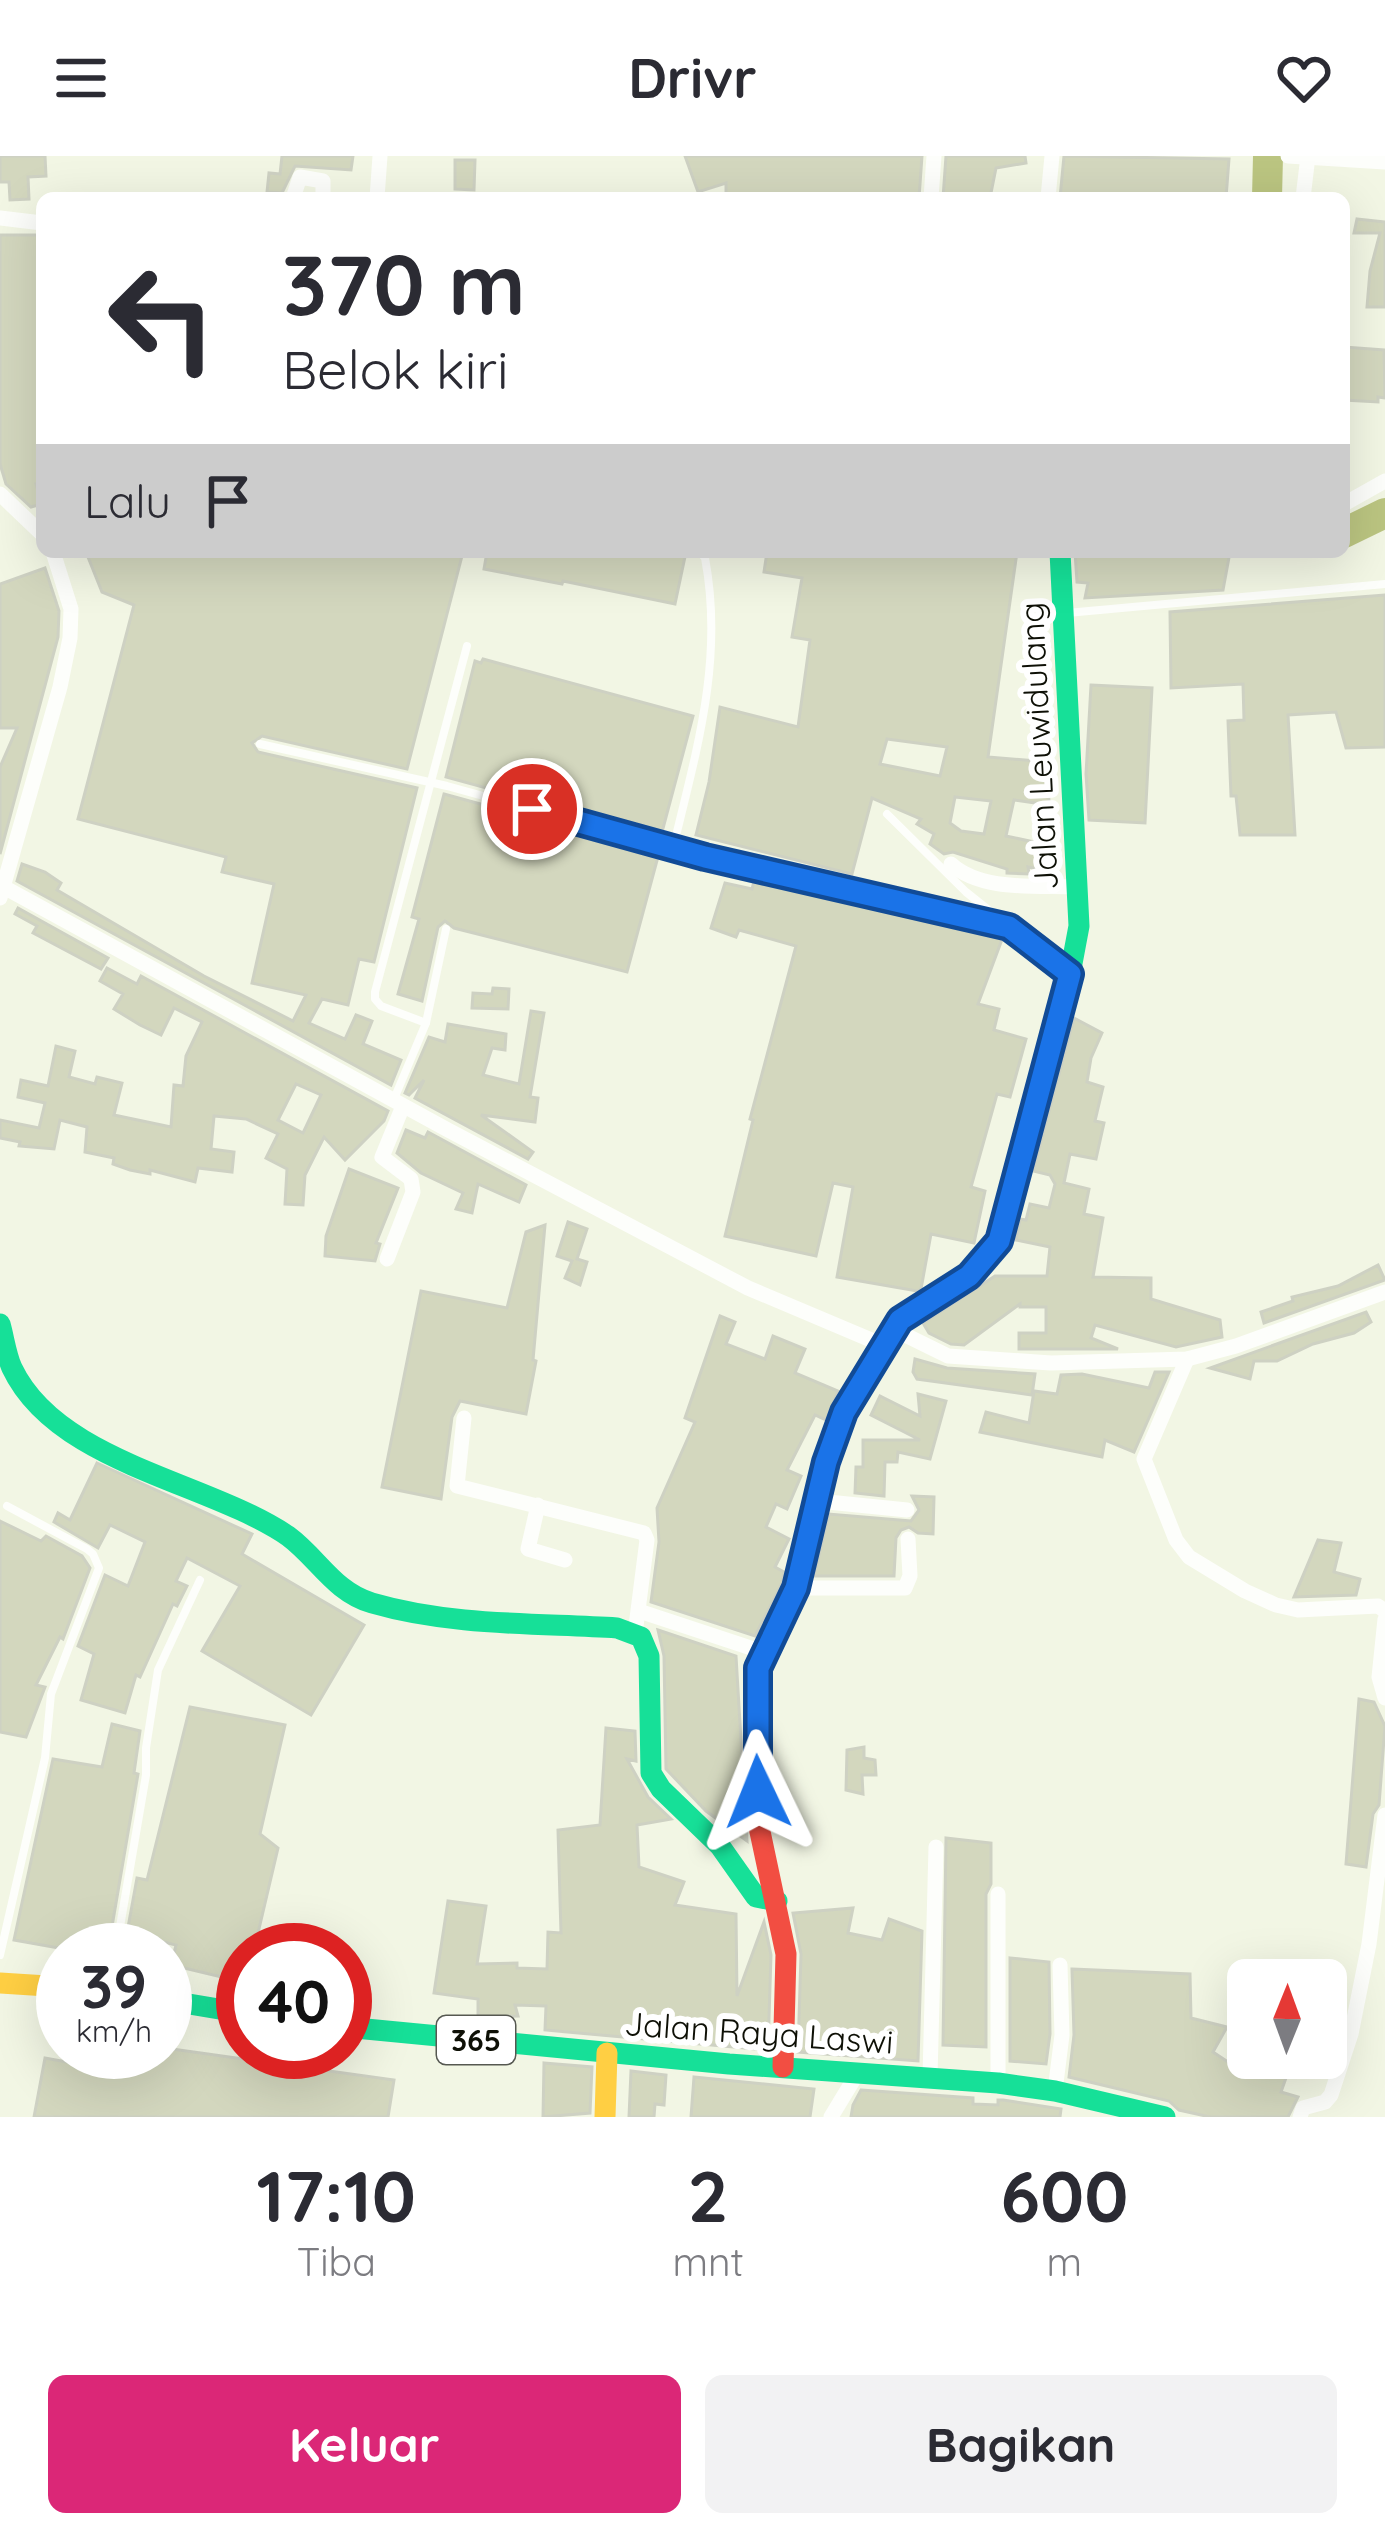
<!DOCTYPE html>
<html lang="id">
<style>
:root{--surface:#fff;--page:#f2f2f3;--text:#2b2b33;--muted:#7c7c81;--accent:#db2777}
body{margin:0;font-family:Quicksand,sans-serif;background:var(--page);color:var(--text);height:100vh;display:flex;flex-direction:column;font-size:45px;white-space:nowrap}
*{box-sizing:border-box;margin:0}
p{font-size:39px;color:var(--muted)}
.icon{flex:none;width:66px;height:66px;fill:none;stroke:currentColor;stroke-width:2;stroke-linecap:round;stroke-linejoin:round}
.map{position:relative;height:1961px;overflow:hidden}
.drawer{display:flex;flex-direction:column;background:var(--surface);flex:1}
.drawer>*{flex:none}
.guide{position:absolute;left:36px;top:36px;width:1314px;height:366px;border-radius:18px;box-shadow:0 12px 48px #0002;background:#fff;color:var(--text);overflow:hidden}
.needle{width:78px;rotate:1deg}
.controls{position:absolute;left:1227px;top:1803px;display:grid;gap:24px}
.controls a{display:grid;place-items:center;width:120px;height:120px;border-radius:18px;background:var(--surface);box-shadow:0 12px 48px #0002;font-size:60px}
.speed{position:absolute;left:36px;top:1767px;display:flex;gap:24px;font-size:60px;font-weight:700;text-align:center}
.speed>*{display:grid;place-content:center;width:156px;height:156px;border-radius:50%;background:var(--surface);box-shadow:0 12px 48px #0002;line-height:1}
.speed small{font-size:30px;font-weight:400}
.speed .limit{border:18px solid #d22;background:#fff;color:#111}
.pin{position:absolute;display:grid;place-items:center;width:102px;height:102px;color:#fff;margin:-51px;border:6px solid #fff;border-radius:50%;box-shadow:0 3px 12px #0007}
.me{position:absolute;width:132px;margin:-66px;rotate:358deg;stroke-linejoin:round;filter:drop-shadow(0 0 9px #0008)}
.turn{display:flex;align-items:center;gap:42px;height:252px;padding:0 48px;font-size:54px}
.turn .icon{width:156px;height:156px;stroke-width:2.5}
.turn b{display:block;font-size:84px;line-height:102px}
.then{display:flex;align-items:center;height:114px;padding:0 48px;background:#0003;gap:24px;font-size:45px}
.eta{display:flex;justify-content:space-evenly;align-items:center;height:204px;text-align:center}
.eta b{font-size:72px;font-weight:700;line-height:84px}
.action{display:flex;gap:24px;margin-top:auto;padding:24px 48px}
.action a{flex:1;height:138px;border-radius:18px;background:var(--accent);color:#fff;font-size:48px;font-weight:700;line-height:138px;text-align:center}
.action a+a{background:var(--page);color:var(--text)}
header{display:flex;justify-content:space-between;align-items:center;height:156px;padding:0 48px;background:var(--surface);font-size:54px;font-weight:700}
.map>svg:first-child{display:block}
</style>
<header><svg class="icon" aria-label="menu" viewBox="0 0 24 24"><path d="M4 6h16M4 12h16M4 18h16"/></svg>Drivr<svg class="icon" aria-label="heart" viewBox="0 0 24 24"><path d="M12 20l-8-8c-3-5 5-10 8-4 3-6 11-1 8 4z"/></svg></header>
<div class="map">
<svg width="1385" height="1961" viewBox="0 0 1385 1961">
<rect width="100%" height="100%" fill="#f2f6e4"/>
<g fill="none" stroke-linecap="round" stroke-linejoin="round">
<g stroke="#bbc581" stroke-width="30">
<path d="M1267,42L1268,0"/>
<path d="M1344,377L1385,357"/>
</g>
</g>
<g fill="#d3d7be" stroke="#ced1c3" stroke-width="3" fill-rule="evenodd">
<path d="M0,0H45L46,20L28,21L29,43L10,44L9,26H0Z"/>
<path d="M282,0H353L351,14L295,10L282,37L267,36L269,17L280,18Z"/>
<path d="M685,0H922L919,42H726V27L698,36Z"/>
<path d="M946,0H1025L1026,7L996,12L990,42H943Z"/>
<path d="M1064,0L1229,3L1226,42H1060Z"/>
<path d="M455,4H475L474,34L455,33Z"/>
<path d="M1357,63L1385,66V151H1367L1370,115L1380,77H1354Z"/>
<path d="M0,79H42V327L36,328L42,348L31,351L6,328L0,308Z"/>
<path d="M1344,191L1384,194L1385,242L1378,241V246L1344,244Z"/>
<path d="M86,396H463L407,613L262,580L252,587L258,596L417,632L374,806L359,803L348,849L322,843L309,867L345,883L356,859L372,865L363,888L401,904L391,929L17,725L22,708L45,716L61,727L57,734L204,820L293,865L306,839L252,827L274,728L222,716L226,701L78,663L134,449L102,436Z"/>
<path d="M487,396H686L675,448L563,425L562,428L484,413Z"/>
<path d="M767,396H1017L988,601L1048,606L1049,649L1014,644L1006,680L1057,691L1052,716L1028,711L1029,718L1007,717V713L953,696L944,698L930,688L934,678L917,668L921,663L872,642L852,718L696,679L709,626L720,551L798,571L810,484L792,481L802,422L764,416ZM887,583L947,591L940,620L880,608ZM955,641L991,645L984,678L961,675L950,667Z"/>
<path d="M1075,396H1230L1223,434L1085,442L1088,427L1077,426Z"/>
<path d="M45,412L59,455L58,481L0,698V611L17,572H0V428Z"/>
<path d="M1385,439V591L1346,592L1336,556L1288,559L1295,679H1240L1236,640H1231L1228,565L1244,564L1243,528L1171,532L1170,456Z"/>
<path d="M483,503L693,560L661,680L446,621L475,505L481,507Z"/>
<path d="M1091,529L1152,532L1145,667L1089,664L1086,618Z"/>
<path d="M444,638L659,697L627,816L454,772L445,765L438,771L422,845L398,838L419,763L412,761Z"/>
<path d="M755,721L1004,778L978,848L999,853L994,874L1026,883L1010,941L997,938L971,1031L985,1035L974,1087L931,1078L921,1133L917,1135L837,1121L853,1031L833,1027L816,1100L725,1080L753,964L750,963L796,790L739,774L736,781L711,772L725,727L752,733Z"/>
<path d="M18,752L108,802L101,813L33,777L37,770L15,758Z"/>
<path d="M107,812L137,828L141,820L388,955L384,965L345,1004L324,981L305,1019L303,1049L285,1048L287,1013L266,1002L278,978L246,963L214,960L211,993L234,996L232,1016L198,1012L195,1026L150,1014V1018L130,1014L113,1008L114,1002L85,996L87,971L60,964L54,993L19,990L20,986L0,982V964L39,972L45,947L18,941L21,924L48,930L56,890L75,895L69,921L95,928L97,921L122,927L114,959L171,971L174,929L183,930L186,900L202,866L174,852L161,879L140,869L114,853L123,838L100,825ZM296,928L321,939L303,977L278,964Z"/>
<path d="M493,832L509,833L508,853L472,852L473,837L492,838Z"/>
<path d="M531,855L544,857L530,941L538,942L535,966L481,959L533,996L528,1003L415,942L424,924L409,939L405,937L429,881L445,886L448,868L506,878L505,894L492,892L483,919L519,928Z"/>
<path d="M1074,862L1102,877L1091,902L1087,926L1103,931L1095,965L1104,967L1096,1003L1070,998L1064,1027L1089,1033L1084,1058L1103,1062L1093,1121L1151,1122V1143L1220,1164L1222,1181L1176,1191L1095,1169L1091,1182L1118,1193H1019V1177H1046V1151H1020V1148L964,1189L951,1188L929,1177L923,1167L995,1120H1047L1050,1091L1016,1084L1020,1063L1026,1064L1030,1048L1049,1052L1055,1028L1050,1019L1033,1015Z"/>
<path d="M406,974L425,982L428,976L526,1029L519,1046L478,1028L472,1057L456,1053L463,1037L421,1017L397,997Z"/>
<path d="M349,1013L398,1032L376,1087L380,1088L375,1105L325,1100L326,1080Z"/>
<path d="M568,1066L587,1073L577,1103L587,1106L580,1129L565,1122L572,1105L557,1100Z"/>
<path d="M545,1069L533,1204L536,1205L526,1258L460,1245L452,1261L441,1343L382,1331L421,1135L507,1152L526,1076Z"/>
<path d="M1378,1109L1385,1124L1264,1167L1261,1156L1293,1145L1292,1141L1338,1130Z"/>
<path d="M1366,1156L1371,1166L1354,1177L1313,1188L1277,1205H1254L1250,1223L1210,1212Z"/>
<path d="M720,1160L735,1166L726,1188L765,1203L773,1180L805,1193L795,1217L838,1235L826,1264L815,1259L787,1314L801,1320L787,1353L776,1348L766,1371L789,1383L775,1411L784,1416L782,1427L755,1480L651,1446L659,1386L657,1352L695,1266L685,1262Z"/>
<path d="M915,1203L947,1212L1035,1218L1032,1239L917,1223L913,1216Z"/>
<path d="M1155,1216H1169L1134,1296L1105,1284L1102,1301L980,1276L986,1256L1029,1267L1034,1235L1057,1238L1061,1219L1082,1218L1149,1232Z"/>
<path d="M918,1238L946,1245L930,1303L898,1296L897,1306H885L884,1340L855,1337L856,1311H863V1284H920L871,1259L880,1240L920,1260Z"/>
<path d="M97,1307L252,1378L242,1398L364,1469L311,1559L202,1495L240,1430L187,1402L176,1425L187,1430L177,1450L173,1448L140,1521L136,1519L125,1557L81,1544L94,1498L78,1490L105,1419L128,1430L145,1386L110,1369L98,1392L54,1366L58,1357L70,1364Z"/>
<path d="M912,1340L934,1341L933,1378L918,1377L909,1371L901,1374L896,1382L894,1420H814L829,1358L911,1365L919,1354Z"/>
<path d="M0,1365L41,1385L46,1380L82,1400L90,1412L63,1483L60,1481L36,1529L45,1531L26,1581L0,1576Z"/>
<path d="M1318,1384L1341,1387L1334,1416L1360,1423L1356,1439L1294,1441Z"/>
<path d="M658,1474L736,1500L747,1685L706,1655L666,1613L664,1500Z"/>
<path d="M1359,1543L1374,1546L1385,1570L1379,1649L1373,1658L1366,1711L1346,1708Z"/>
<path d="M190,1551L285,1569L260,1678L278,1692L254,1794H243V1826L171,1809L176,1789L127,1777L137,1722L147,1724Z"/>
<path d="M112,1568L140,1575L134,1617L138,1618L108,1794H70L14,1784L53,1603L102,1611Z"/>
<path d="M606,1572L635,1575L636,1605L627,1603L648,1641L671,1663L637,1669L639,1711L684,1726L675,1749L736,1758L737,1840L764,1766L771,1799L768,1894L545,1874L546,1850L515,1849L518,1860L478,1861V1843L434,1837L448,1745L486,1750L477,1808L517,1807V1812L547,1813L548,1776L561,1777L558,1674L600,1669Z"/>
<path d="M864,1591V1602L875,1604L876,1619H862L863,1638L846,1634L847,1594Z"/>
<path d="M946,1682L991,1687V1728L986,1738V1891L943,1889Z"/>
<path d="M853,1752L848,1777L882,1784L889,1763L922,1775L918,1905L798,1896L801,1798L793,1757Z"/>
<path d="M1010,1802L1049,1806L1050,1878L1046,1908L1010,1905Z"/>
<path d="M1072,1813L1190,1818L1191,1862L1227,1871L1213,1896L1237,1912L1249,1902H1293L1281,1936L1298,1941L1288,1961H1210L1179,1954L1169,1945L1069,1921L1074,1879Z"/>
<path d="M165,1892L394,1924L388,1961H34L45,1902L94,1911L96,1896H165Z"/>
<path d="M544,1907L592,1911L590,1957L543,1961Z"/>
<path d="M631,1915L666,1919L664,1949L655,1948L654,1961H629Z"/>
<path d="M694,1921L814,1933L810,1961H691Z"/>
<path d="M861,1934L973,1942V1948L998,1949V1944H1003L1061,1953L1060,1961H851L853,1949Z"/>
</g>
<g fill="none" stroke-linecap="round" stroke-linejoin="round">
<g stroke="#fdfefb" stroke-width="8">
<path d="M1067,457L1385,428"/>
<path d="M260,588L447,630L705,701L1009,771"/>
<path d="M887,658L966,736L1064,814"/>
<path d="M673,692C697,593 724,503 705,402L700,396"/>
<path d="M426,867L381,850L375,843V836L467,490"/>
<path d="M394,943L426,867L446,773"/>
<path d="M116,1794L146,1619V1592L158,1514L200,1424"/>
<path d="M0,1799L45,1602L51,1538L99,1412L93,1398L87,1393L7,1350"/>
</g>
<g stroke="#fdfefb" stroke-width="15">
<path d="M1288,0L1385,6"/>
<path d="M293,42L300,21L323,25V42"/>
<path d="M377,42L380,0"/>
<path d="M931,42L934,0"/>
<path d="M1048,42L1052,0"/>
<path d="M1303,42L1308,0"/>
<path d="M0,62L42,67"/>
<path d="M0,338L42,378"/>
<path d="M1344,348L1385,325"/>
<path d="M951,708C982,736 1038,729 1077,731"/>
<path d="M0,729L448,974L748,1132L883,1189"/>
<path d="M0,742L60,531L70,482L71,453L53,396"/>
<path d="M387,1103L413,1036L411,1023L382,1001L403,950"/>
<path d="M893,1173L948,1200L1051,1207L1187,1203L1236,1190L1385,1136"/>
<path d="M1187,1203L1144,1303L1176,1384L1189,1401L1245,1435L1276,1449L1298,1454L1378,1450L1385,1455"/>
<path d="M464,1262L457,1330L644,1377L647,1384L636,1470"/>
<path d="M818,1345L907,1354"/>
<path d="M538,1349L528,1393L565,1404"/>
<path d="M796,1432H905L910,1420L908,1383"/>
<path d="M639,1455L763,1496"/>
<path d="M1385,1463L1379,1521L1385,1542"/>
<path d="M930,1921L936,1691"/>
<path d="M998,1927V1738"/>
<path d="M1055,1935L1062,1879L1060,1809"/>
<path d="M831,1961L857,1918"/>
<path d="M1300,1961L1303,1952L1325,1946L1331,1939L1351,1878L1369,1788L1385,1659"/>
</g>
<g stroke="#16e098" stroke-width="21">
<path d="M0,1168C4,1182 6,1199 12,1212C57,1307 207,1325 288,1380C318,1402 334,1436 372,1447C451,1470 536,1467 617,1472L641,1481L649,1500L651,1617L661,1633L720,1690L756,1741L777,1745"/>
<path d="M758,1519L796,1432L826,1306L851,1243L900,1164L969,1120L999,1085L1070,818L1079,770L1060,396"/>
<path d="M165,1844L243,1857"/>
<path d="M345,1871L729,1908L998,1927L1055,1935L1165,1961"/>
</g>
<g stroke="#ffcf43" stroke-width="21">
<path d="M0,1827L63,1831"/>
<path d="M605,1961L607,1897"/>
</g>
<path stroke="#f24e42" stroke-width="21" d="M758,1519L759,1671L786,1798L783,1911"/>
</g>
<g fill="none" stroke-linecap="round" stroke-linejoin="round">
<g stroke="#114b97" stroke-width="30">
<path id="route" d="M532,653L705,701L1009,771L1070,818L999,1085L969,1120L900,1164L844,1256L826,1306L796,1432L758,1512V1636"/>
</g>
<use href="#route" stroke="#1a73e8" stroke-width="21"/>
</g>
<g text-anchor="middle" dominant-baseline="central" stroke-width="12" stroke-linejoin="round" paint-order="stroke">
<rect fill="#fff" stroke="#565851" stroke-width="3" x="437" y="1860" width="78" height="48" rx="9"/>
<g font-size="30" font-weight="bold" fill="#0e1006">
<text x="476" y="1884">365</text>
</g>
<g font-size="33" fill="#0e1006" stroke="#fff">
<text transform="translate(1038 590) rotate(-93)">Jalan Leuwidulang</text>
<text transform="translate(759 1876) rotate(4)">Jalan Raya Laswi</text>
</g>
</g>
</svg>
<div class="controls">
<a><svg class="needle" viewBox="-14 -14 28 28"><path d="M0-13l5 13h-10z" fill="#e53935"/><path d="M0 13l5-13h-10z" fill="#7c7c81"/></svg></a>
</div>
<div class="speed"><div>39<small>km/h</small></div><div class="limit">40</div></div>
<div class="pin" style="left:532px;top:653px;background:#d93025"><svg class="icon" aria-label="arrive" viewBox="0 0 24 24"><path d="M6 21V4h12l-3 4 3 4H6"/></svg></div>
<svg class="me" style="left:758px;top:1636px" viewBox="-20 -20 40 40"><path d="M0-17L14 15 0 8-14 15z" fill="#1a73e8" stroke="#fff" stroke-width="4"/></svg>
<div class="guide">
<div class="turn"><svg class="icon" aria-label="left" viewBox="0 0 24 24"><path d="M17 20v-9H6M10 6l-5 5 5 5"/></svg><div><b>370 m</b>Belok kiri</div></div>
<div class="then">Lalu<svg class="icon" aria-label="arrive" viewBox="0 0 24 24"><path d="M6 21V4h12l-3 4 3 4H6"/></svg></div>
</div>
</div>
<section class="drawer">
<div class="eta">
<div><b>17:10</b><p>Tiba</p></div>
<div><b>2</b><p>mnt</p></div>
<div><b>600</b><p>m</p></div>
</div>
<div class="action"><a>Keluar</a><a>Bagikan</a></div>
</section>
